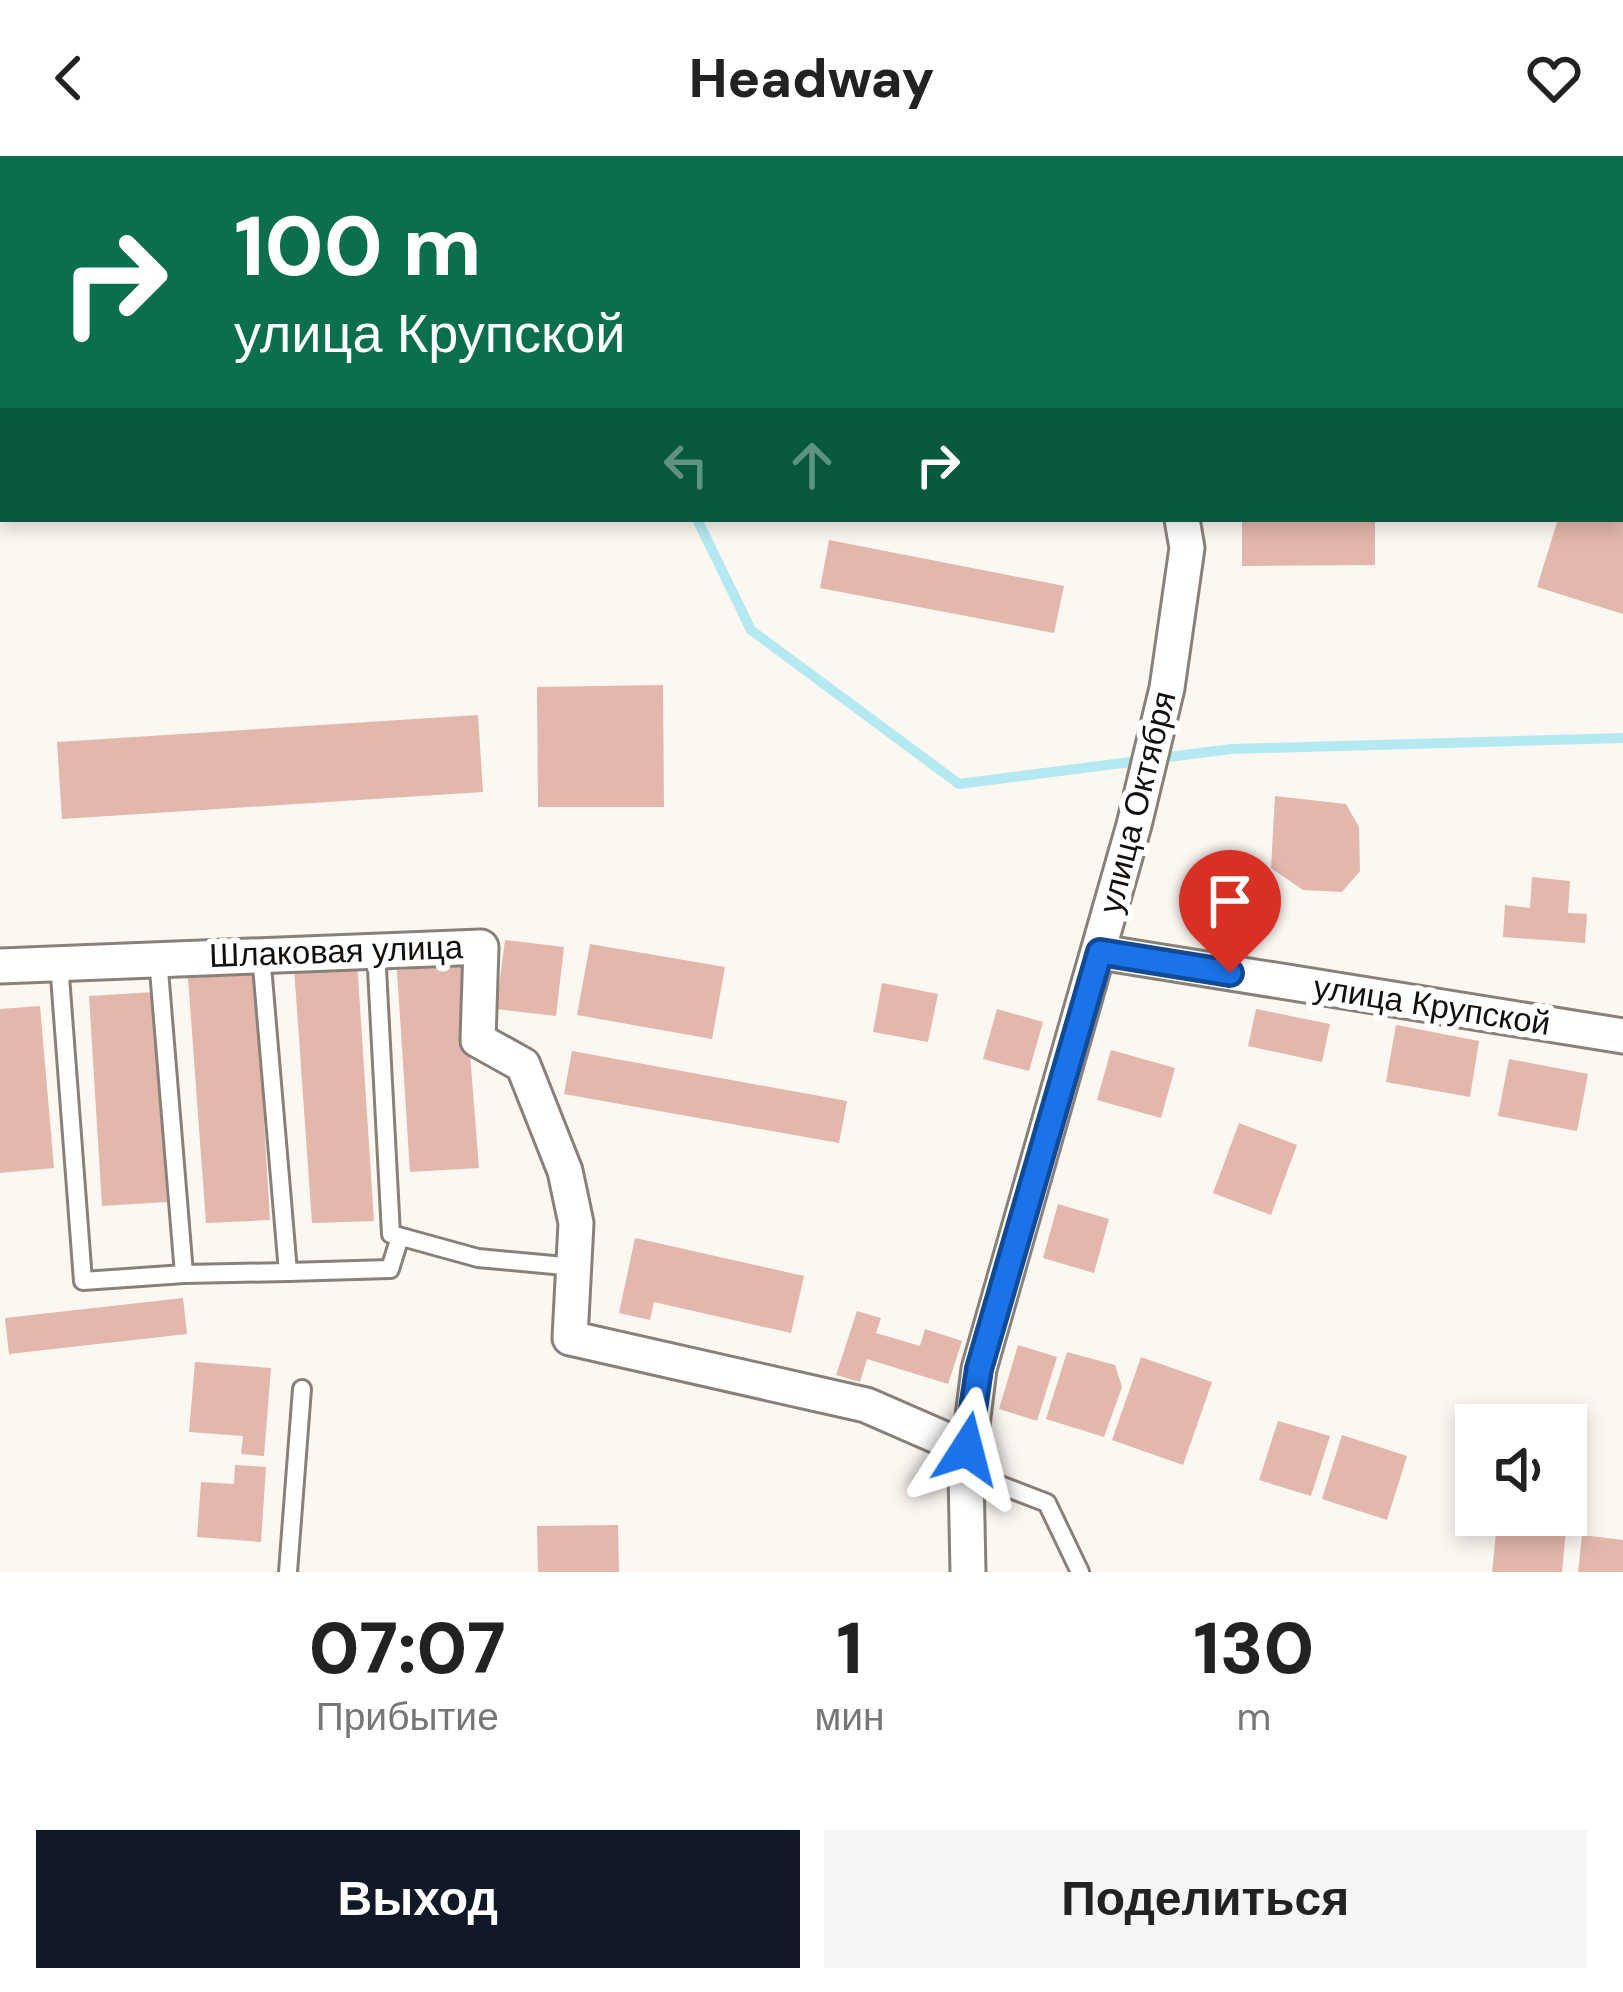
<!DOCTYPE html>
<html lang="ru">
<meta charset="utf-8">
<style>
:root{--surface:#fff;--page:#f6f6f6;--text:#222;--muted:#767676;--accent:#111827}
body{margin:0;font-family:"DM Sans",sans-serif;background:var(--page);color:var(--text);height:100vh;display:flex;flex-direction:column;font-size:45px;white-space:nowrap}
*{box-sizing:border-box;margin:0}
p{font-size:39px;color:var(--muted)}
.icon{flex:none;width:66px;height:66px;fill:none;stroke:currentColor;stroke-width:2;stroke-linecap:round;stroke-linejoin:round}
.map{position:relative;height:1416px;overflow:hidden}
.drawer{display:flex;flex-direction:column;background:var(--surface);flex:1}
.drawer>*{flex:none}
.banner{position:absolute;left:0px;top:0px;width:1623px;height:366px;box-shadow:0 6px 18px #0003;background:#0b6e4f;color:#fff;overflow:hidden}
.fabs{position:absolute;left:1455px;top:1248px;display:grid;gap:24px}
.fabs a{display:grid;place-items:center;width:132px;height:132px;border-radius:0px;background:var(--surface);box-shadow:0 6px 18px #0003;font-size:60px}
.pin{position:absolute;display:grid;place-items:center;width:102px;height:102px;color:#fff;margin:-123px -51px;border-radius:50% 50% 50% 0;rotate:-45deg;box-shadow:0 0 12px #0007}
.pin .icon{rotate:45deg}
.me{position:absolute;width:132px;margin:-66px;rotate:9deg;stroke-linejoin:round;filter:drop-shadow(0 0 9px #0008)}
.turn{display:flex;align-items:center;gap:42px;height:252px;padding:0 36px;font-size:54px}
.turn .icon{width:156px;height:156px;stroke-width:2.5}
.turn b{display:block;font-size:84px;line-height:102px}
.lanes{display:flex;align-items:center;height:114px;padding:0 36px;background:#0003;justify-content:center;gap:60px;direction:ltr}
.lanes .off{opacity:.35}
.eta{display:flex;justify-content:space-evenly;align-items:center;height:204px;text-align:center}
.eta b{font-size:72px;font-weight:800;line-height:84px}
.primary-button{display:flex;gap:24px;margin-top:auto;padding:24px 36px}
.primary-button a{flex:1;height:138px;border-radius:0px;background:var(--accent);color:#fff;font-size:48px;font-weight:800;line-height:138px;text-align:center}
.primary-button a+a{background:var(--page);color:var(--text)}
header{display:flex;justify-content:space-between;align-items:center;height:156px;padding:0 36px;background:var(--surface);font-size:54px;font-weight:800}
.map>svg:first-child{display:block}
</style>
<header><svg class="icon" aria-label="back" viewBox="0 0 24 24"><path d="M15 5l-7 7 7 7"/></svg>Headway<svg class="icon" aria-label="heart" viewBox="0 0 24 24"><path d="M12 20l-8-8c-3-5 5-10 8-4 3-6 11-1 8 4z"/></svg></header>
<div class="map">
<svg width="1623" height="1416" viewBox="0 0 1623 1416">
<rect width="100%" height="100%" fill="#fdf7f2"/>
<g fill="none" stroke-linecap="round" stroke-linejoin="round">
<g stroke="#b5e9f1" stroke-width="10">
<path d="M0,79L3,78"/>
<path d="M697,363L751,474L959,628L1231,593L1623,582"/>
</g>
</g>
<g fill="#e3b7ab">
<path d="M1242,363L1375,365V409L1242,410Z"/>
<path d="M1558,363H1623V458L1537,431Z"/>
<path d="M829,384L1064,430L1054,477L820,432Z"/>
<path d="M663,529L664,651H538L537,531Z"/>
<path d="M478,559L483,636L62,663L57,586Z"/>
<path d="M1275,640L1346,648L1359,671L1360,715L1342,736L1303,734L1271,712Z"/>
<path d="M1532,721L1570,725L1568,757L1587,758L1585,787L1503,781L1505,749L1530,752Z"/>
<path d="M505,784L564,791L556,860L496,853Z"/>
<path d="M590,788L725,811L712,883L577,859Z"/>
<path d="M357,805L374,1065L312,1067L294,811Z"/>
<path d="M463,809L479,1012L410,1016L397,814Z"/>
<path d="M255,818L270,1064L206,1067L188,822Z"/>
<path d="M882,827L938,838L928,886L873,876Z"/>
<path d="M154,836L167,1046L102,1050L89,840Z"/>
<path d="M40,850L54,1012L0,1017V853Z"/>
<path d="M997,853L1043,866L1029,915L983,903Z"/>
<path d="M1256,853L1330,868L1322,906L1248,890Z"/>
<path d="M1396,869L1479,885L1470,941L1386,926Z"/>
<path d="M1111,894L1175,912L1161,962L1097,944Z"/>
<path d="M572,895L847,945L839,987L564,938Z"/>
<path d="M1509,903L1588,918L1577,975L1498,960Z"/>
<path d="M1239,967L1297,989L1271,1059L1213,1037Z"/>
<path d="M1058,1048L1109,1063L1094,1117L1043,1102Z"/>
<path d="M635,1082L804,1120L791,1177L654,1146L650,1164L619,1157Z"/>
<path d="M183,1142L187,1178L9,1198L5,1162Z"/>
<path d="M857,1155L881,1162L876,1177L920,1190L925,1173L962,1185L948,1228L867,1203L860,1226L836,1219Z"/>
<path d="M1018,1189L1057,1201L1037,1265L999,1253Z"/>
<path d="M1067,1196L1115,1209L1122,1231L1104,1281L1046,1263Z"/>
<path d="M1141,1201L1212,1226L1183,1309L1112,1284Z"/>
<path d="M195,1206L271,1212L264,1300L241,1298L243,1280L189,1276Z"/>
<path d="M1278,1265L1330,1280L1311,1340L1259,1324Z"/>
<path d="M1342,1279L1407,1300L1387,1364L1322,1343Z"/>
<path d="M235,1309L266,1311L261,1386L197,1381L201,1326L234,1328Z"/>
<path d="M1497,1367L1566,1374L1562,1416H1492Z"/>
<path d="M618,1369L619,1416H538L537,1370Z"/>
<path d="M1582,1379L1623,1384V1416H1578Z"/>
</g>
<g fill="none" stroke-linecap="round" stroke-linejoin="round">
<g stroke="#898079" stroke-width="22">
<g id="service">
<path d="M376,794L391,1078L478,1102L575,1111"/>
<path d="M261,798L288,1116L390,1113L400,1081"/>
<path d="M158,802L184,1118L288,1116"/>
<path d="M59,807L83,1125L184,1118"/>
<path d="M966,1316L1047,1347L1080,1416"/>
<path d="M288,1416L302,1233"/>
</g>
</g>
<g stroke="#898079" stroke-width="39">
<g id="minor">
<path d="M1079,0L1080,3"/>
<path d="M1100,796L1623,880"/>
<path d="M0,810L481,791L478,884L523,909L565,1015L576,1067L570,1182L866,1249L967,1293"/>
<path d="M968,1416L966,1316L979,1213L1134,669L1167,532L1187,392L1182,363"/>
</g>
</g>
<use href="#service" stroke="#fff" stroke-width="16"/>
<use href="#minor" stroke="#fff" stroke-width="33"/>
</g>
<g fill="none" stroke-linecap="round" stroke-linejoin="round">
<g stroke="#114b97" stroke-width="30">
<path id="route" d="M967,1293L979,1213L1100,796L1230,817"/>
</g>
<use href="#route" stroke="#1a73e8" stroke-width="21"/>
</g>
<g text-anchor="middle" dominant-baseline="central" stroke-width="12" stroke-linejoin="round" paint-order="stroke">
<g font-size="33" fill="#130f0c" stroke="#fff">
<text transform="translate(1137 646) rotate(-76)">улица Октября</text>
<text transform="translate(336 795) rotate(-2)">Шлаковая улица</text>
<text transform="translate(1432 849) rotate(9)">улица Крупской</text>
</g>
</g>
</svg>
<div class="fabs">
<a><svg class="icon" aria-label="sound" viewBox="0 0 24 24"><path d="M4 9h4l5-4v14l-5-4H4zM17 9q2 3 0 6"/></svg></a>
</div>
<div class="pin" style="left:1230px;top:817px;background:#d93025"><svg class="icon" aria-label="arrive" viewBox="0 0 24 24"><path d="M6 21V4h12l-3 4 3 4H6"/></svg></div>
<svg class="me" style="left:967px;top:1293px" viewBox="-20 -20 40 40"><path d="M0-17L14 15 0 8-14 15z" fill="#1a73e8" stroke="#fff" stroke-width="4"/></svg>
<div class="banner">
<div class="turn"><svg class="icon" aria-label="right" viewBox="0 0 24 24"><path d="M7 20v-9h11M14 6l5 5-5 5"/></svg><div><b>100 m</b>улица Крупской</div></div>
<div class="lanes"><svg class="icon off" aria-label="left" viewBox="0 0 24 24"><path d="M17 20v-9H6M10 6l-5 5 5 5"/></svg><svg class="icon off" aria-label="ahead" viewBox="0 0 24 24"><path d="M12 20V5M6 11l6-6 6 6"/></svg><svg class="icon" aria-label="right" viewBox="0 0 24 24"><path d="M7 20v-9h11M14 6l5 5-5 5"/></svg></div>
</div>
</div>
<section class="drawer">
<div class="eta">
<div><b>07:07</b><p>Прибытие</p></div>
<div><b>1</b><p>мин</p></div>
<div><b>130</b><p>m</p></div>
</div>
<div class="primary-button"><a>Выход</a><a>Поделиться</a></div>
</section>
